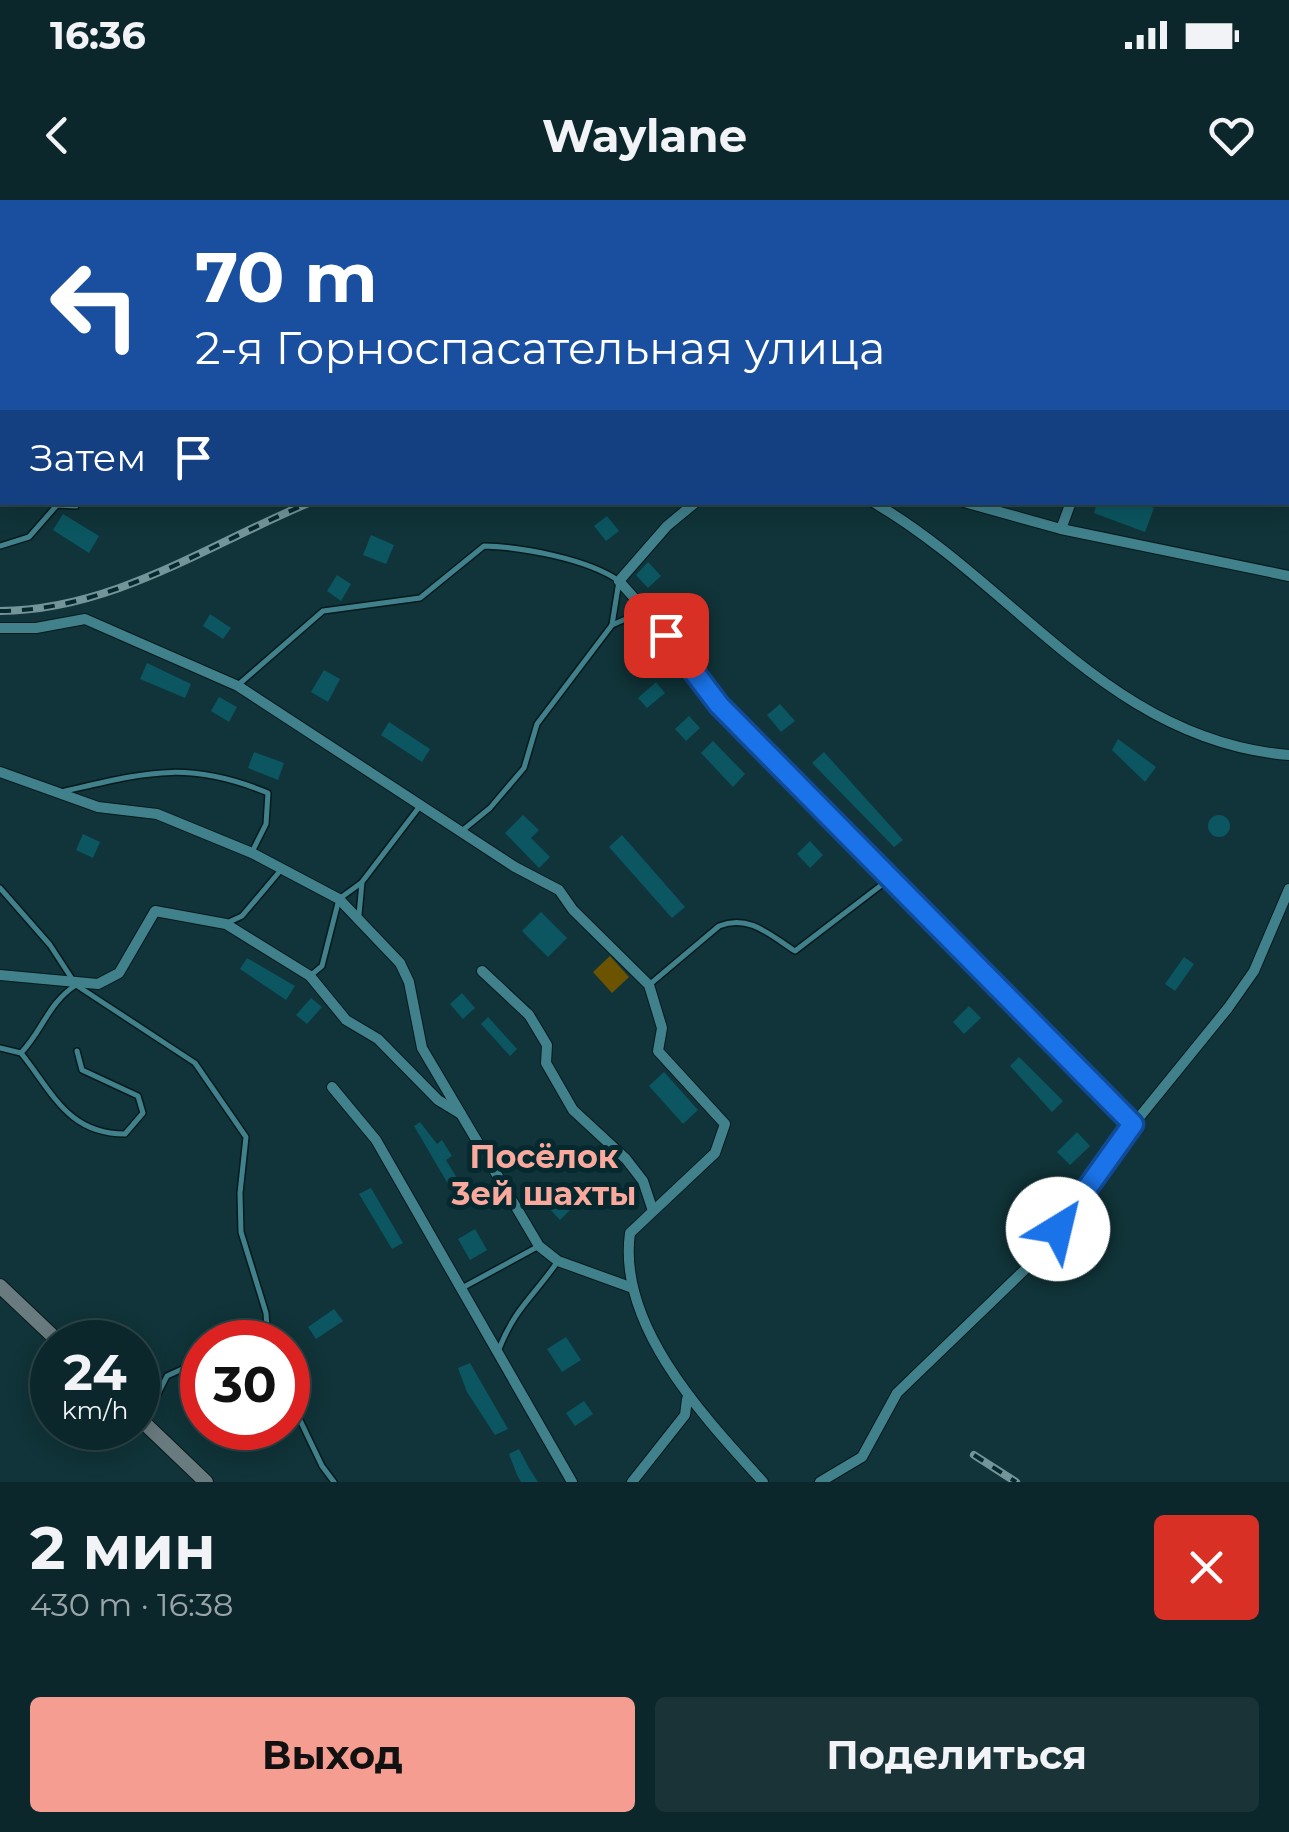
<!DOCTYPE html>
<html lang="ru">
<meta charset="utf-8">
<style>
:root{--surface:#0c272b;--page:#1a3337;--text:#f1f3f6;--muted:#9aa5a9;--line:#2c4447;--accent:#f59d90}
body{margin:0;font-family:Montserrat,sans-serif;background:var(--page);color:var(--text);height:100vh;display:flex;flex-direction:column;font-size:38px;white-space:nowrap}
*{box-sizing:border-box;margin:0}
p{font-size:32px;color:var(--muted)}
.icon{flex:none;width:55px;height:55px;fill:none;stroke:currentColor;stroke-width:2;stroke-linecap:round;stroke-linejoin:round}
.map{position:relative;height:1282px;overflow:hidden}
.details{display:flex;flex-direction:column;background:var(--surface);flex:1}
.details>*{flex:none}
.guide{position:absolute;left:0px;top:0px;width:1290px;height:305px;box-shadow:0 5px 25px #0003,0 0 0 2px var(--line);background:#1a4fa0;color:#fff;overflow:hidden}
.speed{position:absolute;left:30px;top:1120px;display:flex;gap:20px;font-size:50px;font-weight:700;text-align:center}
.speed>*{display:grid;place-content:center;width:130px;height:130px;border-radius:50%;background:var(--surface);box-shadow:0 5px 25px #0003,0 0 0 2px var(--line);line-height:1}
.speed small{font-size:25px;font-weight:400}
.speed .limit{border:15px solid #d22;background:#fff;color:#111}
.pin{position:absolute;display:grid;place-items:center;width:85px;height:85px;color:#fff;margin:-42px;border-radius:20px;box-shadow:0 5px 15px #0006}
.me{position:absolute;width:110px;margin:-55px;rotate:36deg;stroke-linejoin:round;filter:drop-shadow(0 0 8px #0008)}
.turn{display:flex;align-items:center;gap:35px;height:210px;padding:0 30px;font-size:45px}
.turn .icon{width:130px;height:130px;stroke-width:2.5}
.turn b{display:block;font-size:70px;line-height:85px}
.then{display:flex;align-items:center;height:95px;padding:0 30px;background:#0003;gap:20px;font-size:38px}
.round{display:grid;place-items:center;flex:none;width:105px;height:105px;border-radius:10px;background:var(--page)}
.headline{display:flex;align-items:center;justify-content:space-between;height:170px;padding:0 30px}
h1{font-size:60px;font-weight:700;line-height:75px}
.primary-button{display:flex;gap:20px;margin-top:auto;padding:20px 30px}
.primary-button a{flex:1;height:115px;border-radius:10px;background:var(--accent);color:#111;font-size:40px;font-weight:700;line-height:115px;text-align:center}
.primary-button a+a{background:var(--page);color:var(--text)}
.status{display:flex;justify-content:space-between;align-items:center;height:70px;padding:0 50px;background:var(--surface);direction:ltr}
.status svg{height:28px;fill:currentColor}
header{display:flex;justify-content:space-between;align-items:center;height:130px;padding:0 30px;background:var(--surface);font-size:45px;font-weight:700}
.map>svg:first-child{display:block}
</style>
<div class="status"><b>16:36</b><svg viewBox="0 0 49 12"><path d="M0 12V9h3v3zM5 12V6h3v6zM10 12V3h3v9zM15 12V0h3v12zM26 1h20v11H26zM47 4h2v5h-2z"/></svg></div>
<header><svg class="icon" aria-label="back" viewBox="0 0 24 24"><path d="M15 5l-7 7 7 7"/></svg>Waylane<svg class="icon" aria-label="heart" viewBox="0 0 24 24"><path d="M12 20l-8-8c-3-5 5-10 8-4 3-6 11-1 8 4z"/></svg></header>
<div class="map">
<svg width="1289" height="1282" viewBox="0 0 1289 1282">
<rect width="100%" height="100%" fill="#103439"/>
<path fill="#6b5300" d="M610,756L629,777L612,793L593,772Z"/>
<g fill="#0b5660">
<path d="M1097,302H1139L1154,308L1145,332L1094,313Z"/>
<path d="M63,314L99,336L89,353L53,330Z"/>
<path d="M607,316L619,331L606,341L594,326Z"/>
<path d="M371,335L394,345L386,364L363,355Z"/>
<path d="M648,362L661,376L648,388L636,375Z"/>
<path d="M337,375L351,384L341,401L327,391Z"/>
<path d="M210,414L231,428L223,439L203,426Z"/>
<path d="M147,463L191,484L185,498L140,479Z"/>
<path d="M324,470L340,479L328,502L311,492Z"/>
<path d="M656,482L665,493L647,508L638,498Z"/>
<path d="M219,497L237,507L229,522L211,511Z"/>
<path d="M780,504L795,521L781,532L767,515Z"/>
<path d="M689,516L700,528L686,541L675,529Z"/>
<path d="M389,522L430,549L422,562L381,535Z"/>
<path d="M1118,539L1156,567L1145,582L1112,550Z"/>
<path d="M713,541L745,574L733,587L701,553Z"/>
<path d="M254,552L284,563L278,580L248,568Z"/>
<path d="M824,552L903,640L894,647L812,563Z"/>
<circle cx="1219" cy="626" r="11"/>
<path d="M523,615L539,630L531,638L550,657L539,668L505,633Z"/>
<path d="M83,634L100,642L93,658L76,650Z"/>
<path d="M622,635L685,707L672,718L609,647Z"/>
<path d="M810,641L823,655L810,668L797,654Z"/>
<path d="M541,712L567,738L548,757L522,731Z"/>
<path d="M1184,757L1194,764L1175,791L1165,784Z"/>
<path d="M247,758L295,786L286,800L240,769Z"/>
<path d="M462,793L475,808L463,819L450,804Z"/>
<path d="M311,798L322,807L307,824L296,815Z"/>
<path d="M969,806L981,818L964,834L953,822Z"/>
<path d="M488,817L517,849L510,856L481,824Z"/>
<path d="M1019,857L1063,901L1052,912L1010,866Z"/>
<path d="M664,872L698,910L683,924L649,886Z"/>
<path d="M420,922L437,944L442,940L452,956L446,960L460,983L451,989L414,926Z"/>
<path d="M1077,932L1090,946L1070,965L1057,952Z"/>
<path d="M568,983L582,998L560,1020L546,1005Z"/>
<path d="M371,988L403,1043L392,1049L359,994Z"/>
<path d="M475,1029L487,1050L470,1060L458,1039Z"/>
<path d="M334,1109L343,1121L316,1139L308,1127Z"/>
<path d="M566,1137L581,1160L562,1172L547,1149Z"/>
<path d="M470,1163L508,1229L495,1235L467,1192L458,1168Z"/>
<path d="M584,1201L593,1214L575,1226L566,1213Z"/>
<path d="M519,1249L529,1268L538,1282H521L517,1275L509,1254Z"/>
</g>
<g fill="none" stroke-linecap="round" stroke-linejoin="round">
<g stroke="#051a1d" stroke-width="8">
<g id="service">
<path d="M193,0L202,2"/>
<path d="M1063,0L1065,2"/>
<path d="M745,2L746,0"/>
<path d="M1229,2L1230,0"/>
<path d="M0,346L29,337L57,305L76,306"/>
<path d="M612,425L644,411"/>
<path d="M238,485L323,411L420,398L484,346C522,347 588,359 619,381L612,425L537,524L524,568L490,608L463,630"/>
<path d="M61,592C144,573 186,559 268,593L266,624L253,650"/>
<path d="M0,688L50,745L76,785L195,863L246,937L240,993L241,1032L266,1113L268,1142"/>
<path d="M359,715L362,682L420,606"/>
<path d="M229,722L242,716L280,671"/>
<path d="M310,776L322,766L339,699L361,683"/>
<path d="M649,785L719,726C749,714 770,735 795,751L888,680"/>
<path d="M0,848L21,853C53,893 68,934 125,934L143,913L138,896L82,870L77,851"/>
<path d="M21,853C43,830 48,803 76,785"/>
<path d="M462,1088L539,1046"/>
<path d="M239,1142L265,1130"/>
<path d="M499,1149C515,1108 534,1096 558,1061"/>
<path d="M288,1195L322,1266L334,1282"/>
<path d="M145,1220L167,1176L202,1160"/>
</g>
</g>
<g stroke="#051a1d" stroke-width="12">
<g id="minor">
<path d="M1288,207H1289"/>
<path d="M696,302L667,326L619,381L689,459L719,505L1133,925"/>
<path d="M873,302C1016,385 1110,541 1289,555"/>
<path d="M964,302L1061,329L1289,376"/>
<path d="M1061,329L1071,302"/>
<path d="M0,428H36L85,419L238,486L515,667L559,690L573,710L649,785L662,828L658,851L725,924L715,953L630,1033C617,1126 705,1218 763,1282"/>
<path d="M0,572L98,607L157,614L252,653L339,699L400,763L409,782L422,848L539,1046L558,1061L630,1087"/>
<path d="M482,771L529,815L547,845L546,863L573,910L626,959L643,981L652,1008"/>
<path d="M0,775L98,784L119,773L155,711L226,724L310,776L346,820L378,839L438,900L461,914"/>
<path d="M332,887L376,940L572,1282"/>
<path d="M632,1282L685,1215L687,1199"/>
<path d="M820,1282L862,1257L897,1193L1040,1055L1133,925L1228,808L1254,771L1289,689"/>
</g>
</g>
<g stroke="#051a1d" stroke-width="16">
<g id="secondary">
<path d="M0,1086L59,1142"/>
<path d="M138,1217L206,1282"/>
</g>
</g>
<use href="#service" stroke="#40818c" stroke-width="5"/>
<use href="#minor" stroke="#40818c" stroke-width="10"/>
<use href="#secondary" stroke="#6a7b7f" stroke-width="14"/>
<g stroke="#73959a" stroke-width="8">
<g id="rail">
<path d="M1288,177L1289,178"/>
<path d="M0,411C114,410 209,344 311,302"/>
<path d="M974,1255L1016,1282"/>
</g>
</g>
<use href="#rail" stroke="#05292f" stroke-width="4" stroke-dasharray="11" stroke-linecap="butt"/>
</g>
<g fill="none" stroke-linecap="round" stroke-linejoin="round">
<g stroke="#114b97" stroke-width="25">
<path id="route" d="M666,435L719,505L1133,924L1058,1029"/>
</g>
<use href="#route" stroke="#1a73e8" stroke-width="18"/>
</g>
<g text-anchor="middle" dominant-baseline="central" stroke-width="10" stroke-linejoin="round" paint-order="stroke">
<g font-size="32" font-weight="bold" fill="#fca99d" stroke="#05292f">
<text x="544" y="956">Посёлок<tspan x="544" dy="37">3ей шахты</tspan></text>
</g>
</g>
</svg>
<div class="speed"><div>24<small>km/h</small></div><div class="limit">30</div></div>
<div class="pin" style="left:666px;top:435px;background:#d93025"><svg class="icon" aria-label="arrive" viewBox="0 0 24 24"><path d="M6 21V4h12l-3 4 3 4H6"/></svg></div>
<svg class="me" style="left:1058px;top:1029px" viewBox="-20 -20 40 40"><circle r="19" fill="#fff"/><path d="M0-13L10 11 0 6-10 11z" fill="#1a73e8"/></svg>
<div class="guide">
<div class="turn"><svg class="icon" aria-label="left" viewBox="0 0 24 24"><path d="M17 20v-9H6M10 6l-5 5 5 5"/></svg><div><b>70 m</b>2-я Горноспасательная улица</div></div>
<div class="then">Затем<svg class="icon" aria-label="arrive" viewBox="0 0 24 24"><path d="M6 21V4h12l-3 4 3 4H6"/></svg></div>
</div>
</div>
<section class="details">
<div class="headline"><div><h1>2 мин</h1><p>430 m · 16:38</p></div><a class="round" style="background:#d93025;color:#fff"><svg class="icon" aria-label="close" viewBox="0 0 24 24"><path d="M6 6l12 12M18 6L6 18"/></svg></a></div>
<div class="primary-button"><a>Выход</a><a>Поделиться</a></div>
</section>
